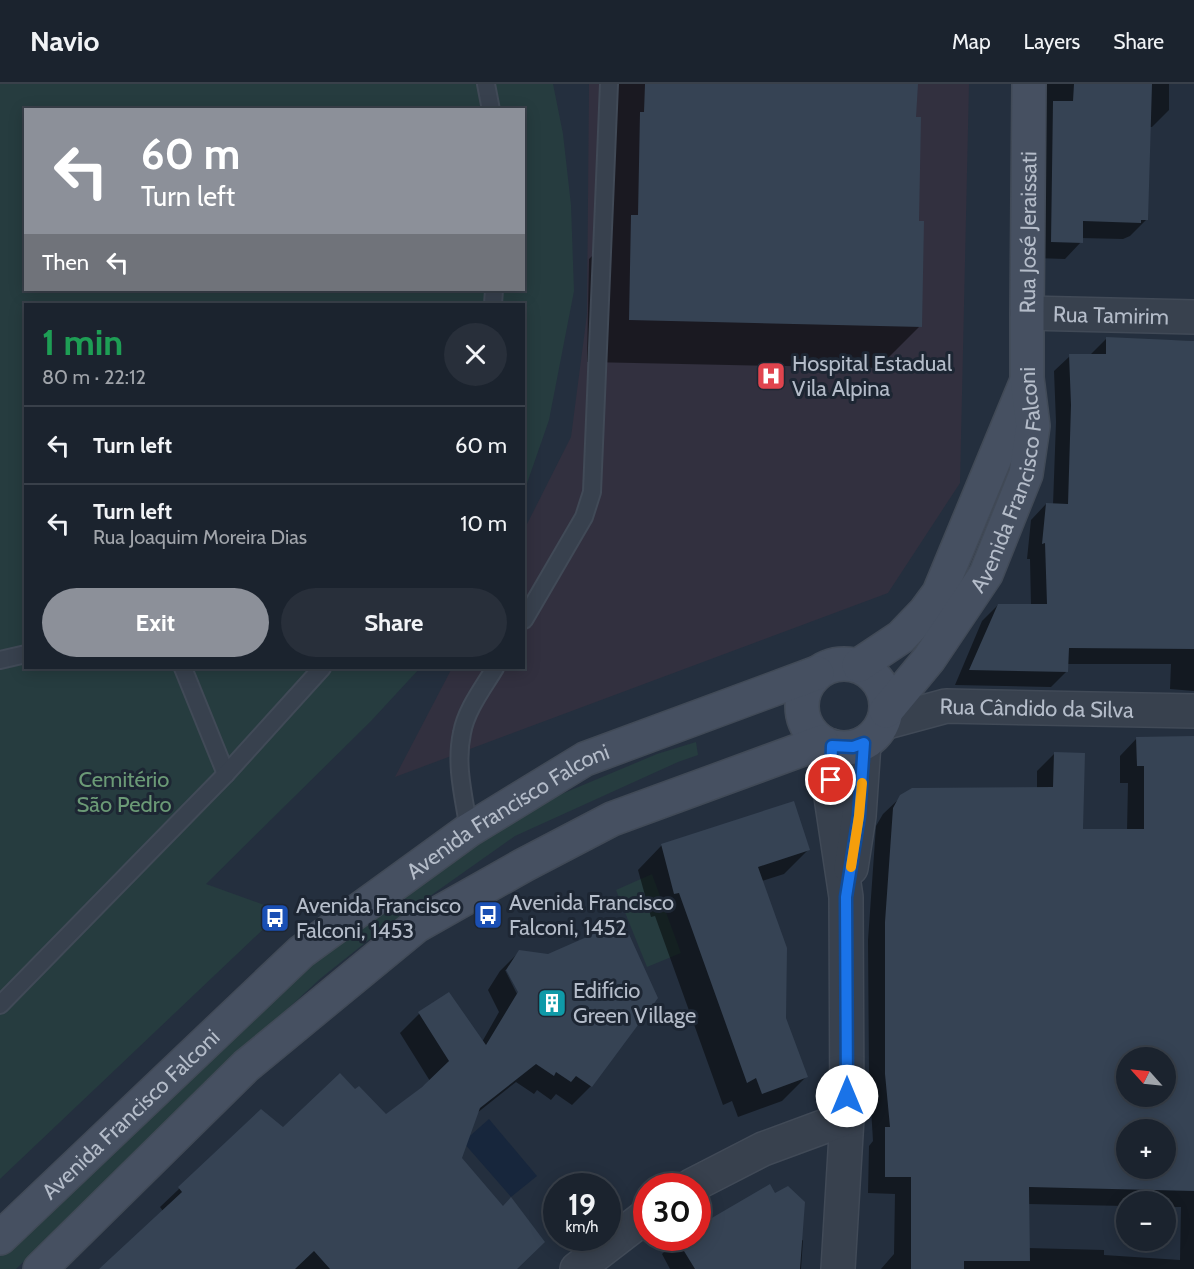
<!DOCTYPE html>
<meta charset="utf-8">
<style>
:root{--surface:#1b232e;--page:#282f3a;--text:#f1f3f6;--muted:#a0a4aa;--line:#39404a;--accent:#8c9099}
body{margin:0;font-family:Cabin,sans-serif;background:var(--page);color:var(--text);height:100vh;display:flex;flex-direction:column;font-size:22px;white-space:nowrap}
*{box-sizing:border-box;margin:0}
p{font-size:20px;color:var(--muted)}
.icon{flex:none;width:33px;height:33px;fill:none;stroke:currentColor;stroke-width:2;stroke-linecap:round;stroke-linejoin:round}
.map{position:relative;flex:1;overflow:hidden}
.panel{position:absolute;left:24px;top:219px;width:501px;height:366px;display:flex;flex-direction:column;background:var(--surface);border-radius:0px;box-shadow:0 3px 15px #0003,0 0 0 2px var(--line)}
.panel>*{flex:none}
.hud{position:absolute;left:24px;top:24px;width:501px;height:183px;border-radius:0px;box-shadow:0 3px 15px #0003,0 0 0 2px var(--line);background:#8c9099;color:#fff;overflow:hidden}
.needle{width:39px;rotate:297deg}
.tools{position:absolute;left:1116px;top:963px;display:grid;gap:12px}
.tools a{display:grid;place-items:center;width:60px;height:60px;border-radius:50%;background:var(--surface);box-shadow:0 3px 15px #0003,0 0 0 2px var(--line);font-size:30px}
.speed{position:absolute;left:543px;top:1089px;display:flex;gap:12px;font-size:30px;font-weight:700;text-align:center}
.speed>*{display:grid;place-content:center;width:78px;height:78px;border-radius:50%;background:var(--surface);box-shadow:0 3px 15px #0003,0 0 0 2px var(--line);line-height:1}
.speed small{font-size:15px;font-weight:400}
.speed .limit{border:9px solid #d22;background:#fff;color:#111}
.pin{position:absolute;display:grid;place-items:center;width:51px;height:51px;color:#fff;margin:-26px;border:3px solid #fff;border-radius:50%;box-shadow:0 2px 6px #0007}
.me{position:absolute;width:66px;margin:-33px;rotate:0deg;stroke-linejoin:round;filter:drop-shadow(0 0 4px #0008)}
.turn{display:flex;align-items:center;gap:21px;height:126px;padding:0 18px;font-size:27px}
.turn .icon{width:78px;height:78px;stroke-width:2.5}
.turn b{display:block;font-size:42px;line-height:51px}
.then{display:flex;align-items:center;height:57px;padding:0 18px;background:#0003;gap:12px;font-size:22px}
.round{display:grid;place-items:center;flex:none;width:63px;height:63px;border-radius:32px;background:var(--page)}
.headline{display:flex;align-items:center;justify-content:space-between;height:102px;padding:0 18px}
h1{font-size:36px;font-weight:700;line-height:45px;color:#1e9e55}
.primary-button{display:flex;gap:12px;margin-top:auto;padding:12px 18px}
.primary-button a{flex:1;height:69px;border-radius:36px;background:var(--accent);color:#fff;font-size:24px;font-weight:700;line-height:69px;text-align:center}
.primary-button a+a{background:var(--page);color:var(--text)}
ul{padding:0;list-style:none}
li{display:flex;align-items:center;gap:18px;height:78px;padding:0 18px;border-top:2px solid var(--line)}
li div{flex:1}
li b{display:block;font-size:22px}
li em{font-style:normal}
header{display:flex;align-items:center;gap:36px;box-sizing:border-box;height:84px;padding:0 30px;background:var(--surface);border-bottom:2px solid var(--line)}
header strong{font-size:28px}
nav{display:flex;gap:33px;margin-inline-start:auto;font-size:21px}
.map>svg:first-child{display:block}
</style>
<header>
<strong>Navio</strong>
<nav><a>Map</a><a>Layers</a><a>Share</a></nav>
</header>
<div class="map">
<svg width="1194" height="1185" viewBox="0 0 1194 1185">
<rect width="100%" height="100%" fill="#242f3e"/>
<path fill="#32303f" d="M589,0H969L960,399L888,509L395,693L452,584H524V446L571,353L587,230Z"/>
<g fill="#263c3f" fill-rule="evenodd">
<path d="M0,0H553L563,50L571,121L574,207L549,336L524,408V220H26V584H420L371,637L206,800L270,823L276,833L0,1095ZM26,26H524V206H26Z"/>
<path d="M696,658L698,671L678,678L515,752L375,851L321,894L175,1029L16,1185H0V1169L313,873L507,733L657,670Z"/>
<path d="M652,790L681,869L647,883L616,806Z"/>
</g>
<path fill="#17263c" d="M489,1035L537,1092L511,1113L463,1058Z"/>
<g fill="#0007" fill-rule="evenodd">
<path d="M605,0H917L915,35L920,242L878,284L587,278L589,175L596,168Z"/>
<path d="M1038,0H1169V26L1152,43H1149L1146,136L1130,152L1123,155L1081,154V158L1065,175L1035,174Z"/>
<path d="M1106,255L1194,257V607L1170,605L1171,580H1067V587L1051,603L955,601L982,537L998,521H1031L1030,475H1027L1031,436L1046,420L1053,421L1056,338L1054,287L1070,272L1091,270Z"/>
<path d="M1137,654H1194V1185H881L894,1170L895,1110L868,1109L869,1062L873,1057L869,991L868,856L876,742L883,730L901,713L1037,704V687L1054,670L1082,747H1127L1128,699H1120V672ZM1126,974H1166V1012H1126ZM1126,1046H1166V1084H1126ZM1126,1118H1166V1123H1181L1180,1176L1104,1171V1166L1028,1164V1120L1126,1122Z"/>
<path d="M662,761L808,766L784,790L762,797L785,934L806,993L782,1017L738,1033L732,1017L723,1021L655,832L651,833L638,786Z"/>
<path d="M519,868L591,1002L572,1021L556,1010L551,1016L537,1006L534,1010L516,998L477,1029L461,1074L516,1185H134L163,1127L160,1123L179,1105L283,1045L355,1007L385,1032L430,997L400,949L419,930L448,910L482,958L499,928L488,906L500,887ZM505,886H508L522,914L520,916Z"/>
<path d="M770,1102L801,1157L803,1156L801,1185H670L662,1170L677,1155L698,1154V1143Z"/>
</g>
<g fill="#364354" fill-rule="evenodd">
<path d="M645,0H918L916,33H921L919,137H924L922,243L629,236L631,131H638L640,28H644Z"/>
<path d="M1074,0H1152L1148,136H1141V139L1083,137V159L1051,158L1053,17H1073Z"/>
<path d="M1106,253L1194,257V565L1069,564L1068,588L969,586L998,520H1047L1045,459L1042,460L1046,419L1068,420L1071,321L1069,270H1106Z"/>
<path d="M1194,652V1107L1029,1103L1030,1177H964V1185H911V1093H885V1043H890L885,990V838L893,724L900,711L912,704L1053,703L1054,668L1085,669L1083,745H1144V682H1137L1136,653ZM1126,974H1166V1012H1126ZM1126,1046H1166V1084H1126Z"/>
<path d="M794,717L810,766L758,783L787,864L786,934L808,993L762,1010L756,994L747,999L679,809L674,810L661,760Z"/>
<path d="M623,837L658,914L592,1003L576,992L571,998L556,988L554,992L536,980L480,1024L462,1074L503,1122L511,1113L545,1158L517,1185H330L314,1167L295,1185H99L182,1108L178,1103L261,1025L283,1043L340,989L355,1005L359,1002L386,1030L422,1003L449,977L418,928L449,908L486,961L518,908L506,886L519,866L548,870Z"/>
<path d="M770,1100L775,1109L788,1102L805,1118L800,1185H695L676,1154H698V1142Z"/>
</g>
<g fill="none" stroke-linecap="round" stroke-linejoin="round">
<g stroke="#414a57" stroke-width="20">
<g id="lane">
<path d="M486,0L491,26"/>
<path d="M493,220L494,206"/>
<path d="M524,536L584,433L592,408L609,0"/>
<path d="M0,576L26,570"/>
<path d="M183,584L226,690"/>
<path d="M469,746C464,714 455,681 462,649C466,626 483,604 495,584"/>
<path d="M0,921L226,690L322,584"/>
</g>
</g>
<g stroke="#414a57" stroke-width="36">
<g id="street">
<path id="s1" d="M1027,229L1194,233"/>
<path id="s2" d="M883,639L946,622L1194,627"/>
<path d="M832,662L831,713L846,813L847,1034L838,1185"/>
<path d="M851,784L859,732L864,659"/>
<path d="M691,1102L763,1065L847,1034"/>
<path d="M577,1185L646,1132"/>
</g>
</g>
<g stroke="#414a57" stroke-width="36">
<g id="secondary">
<circle cx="844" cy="622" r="42"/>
<path d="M859,581L901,553L925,528L939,509L1026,299"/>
<path id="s3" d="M886,627L929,575L986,490L1026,390L1033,342L1027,294V229L1029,0"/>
<path id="s4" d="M0,1154L301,868L469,746L585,675L817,589"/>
<path d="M40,1185L246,982L416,842L524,781L612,735L822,658"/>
</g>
</g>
<use href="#lane" stroke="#38414e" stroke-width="16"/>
<use href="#street" stroke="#38414e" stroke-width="33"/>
<use href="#secondary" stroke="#465061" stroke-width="33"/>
</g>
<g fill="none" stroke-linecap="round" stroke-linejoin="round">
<g stroke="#114b97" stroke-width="15">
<path id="route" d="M831,696L832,662L853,663L864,659L859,732L846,813L847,1012"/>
</g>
<use href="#route" stroke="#1a73e8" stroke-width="10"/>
<path stroke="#f59e0b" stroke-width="10" d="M851,783L859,732L862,699"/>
</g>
<defs>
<g id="hospital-square" transform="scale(1.5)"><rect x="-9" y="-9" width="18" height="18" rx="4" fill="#e0444e" stroke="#1d2633"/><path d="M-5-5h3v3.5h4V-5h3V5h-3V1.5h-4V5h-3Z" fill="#fff"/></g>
<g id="bus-square" transform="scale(1.5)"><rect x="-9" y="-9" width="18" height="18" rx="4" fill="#1a4fb4" stroke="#1d2633"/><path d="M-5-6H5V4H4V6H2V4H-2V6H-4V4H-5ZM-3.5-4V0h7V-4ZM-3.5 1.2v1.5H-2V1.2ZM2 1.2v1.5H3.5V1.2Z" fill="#fff"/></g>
<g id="building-square" transform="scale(1.5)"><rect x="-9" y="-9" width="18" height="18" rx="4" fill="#0f9aa8" stroke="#1d2633"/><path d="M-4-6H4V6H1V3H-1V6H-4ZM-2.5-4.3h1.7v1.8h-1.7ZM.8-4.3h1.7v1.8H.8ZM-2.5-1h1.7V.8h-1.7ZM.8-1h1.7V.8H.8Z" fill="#fff"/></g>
</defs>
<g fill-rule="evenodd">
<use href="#hospital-square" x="771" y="292"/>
<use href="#bus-square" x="488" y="831"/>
<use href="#bus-square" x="275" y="834"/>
<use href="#building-square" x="552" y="919"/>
</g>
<g text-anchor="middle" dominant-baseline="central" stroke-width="6" stroke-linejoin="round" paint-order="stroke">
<g font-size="22" fill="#b4bcc9" stroke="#1d2633">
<text stroke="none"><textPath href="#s3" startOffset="520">Rua José Jeraissati</textPath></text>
<text stroke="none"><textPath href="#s1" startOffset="84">Rua Tamirim</textPath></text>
<text stroke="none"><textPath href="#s3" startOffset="268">Avenida Francisco Falconi</textPath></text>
<text stroke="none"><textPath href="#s2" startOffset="156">Rua Cândido da Silva</textPath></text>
<text stroke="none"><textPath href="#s4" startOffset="666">Avenida Francisco Falconi</textPath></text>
<text stroke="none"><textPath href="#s4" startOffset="180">Avenida Francisco Falconi</textPath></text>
</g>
<g font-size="22" fill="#b4bcc9" stroke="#1d2633" text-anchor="start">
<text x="792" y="279">Hospital Estadual<tspan x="792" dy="25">Vila Alpina</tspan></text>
<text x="509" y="818">Avenida Francisco<tspan x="509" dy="25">Falconi, 1452</tspan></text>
<text x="296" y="821">Avenida Francisco<tspan x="296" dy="25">Falconi, 1453</tspan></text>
<text x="573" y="906">Edifício<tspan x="573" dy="25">Green Village</tspan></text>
</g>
<g font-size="22" fill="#6b9a76" stroke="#1d2633">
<text x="124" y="695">Cemitério<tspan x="124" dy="25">São Pedro</tspan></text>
</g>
</g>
</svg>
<div class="tools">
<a><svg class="needle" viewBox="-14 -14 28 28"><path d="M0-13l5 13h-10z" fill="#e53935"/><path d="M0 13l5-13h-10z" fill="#a0a4aa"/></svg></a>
<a>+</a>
<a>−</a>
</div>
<div class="speed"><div>19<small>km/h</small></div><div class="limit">30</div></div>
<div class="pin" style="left:831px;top:696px;background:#d93025"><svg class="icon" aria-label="arrive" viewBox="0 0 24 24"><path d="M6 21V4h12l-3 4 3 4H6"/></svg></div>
<svg class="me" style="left:847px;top:1012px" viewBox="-20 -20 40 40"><circle r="19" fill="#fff"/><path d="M0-13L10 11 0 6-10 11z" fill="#1a73e8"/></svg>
<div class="hud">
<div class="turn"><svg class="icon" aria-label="left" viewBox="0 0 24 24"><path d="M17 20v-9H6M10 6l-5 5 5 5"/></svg><div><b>60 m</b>Turn left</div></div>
<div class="then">Then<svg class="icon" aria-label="left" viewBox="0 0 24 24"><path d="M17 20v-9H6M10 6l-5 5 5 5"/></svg></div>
</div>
<section class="panel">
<div class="headline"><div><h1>1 min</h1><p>80 m · 22:12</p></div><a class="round"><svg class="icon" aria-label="close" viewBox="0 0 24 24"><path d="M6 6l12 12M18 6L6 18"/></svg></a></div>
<ul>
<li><svg class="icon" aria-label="left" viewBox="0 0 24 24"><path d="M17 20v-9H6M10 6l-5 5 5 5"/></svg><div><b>Turn left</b></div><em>60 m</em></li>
<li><svg class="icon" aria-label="left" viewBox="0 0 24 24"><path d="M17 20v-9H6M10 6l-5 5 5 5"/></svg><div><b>Turn left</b><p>Rua Joaquim Moreira Dias</p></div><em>10 m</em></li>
</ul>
<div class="primary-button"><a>Exit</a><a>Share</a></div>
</section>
</div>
